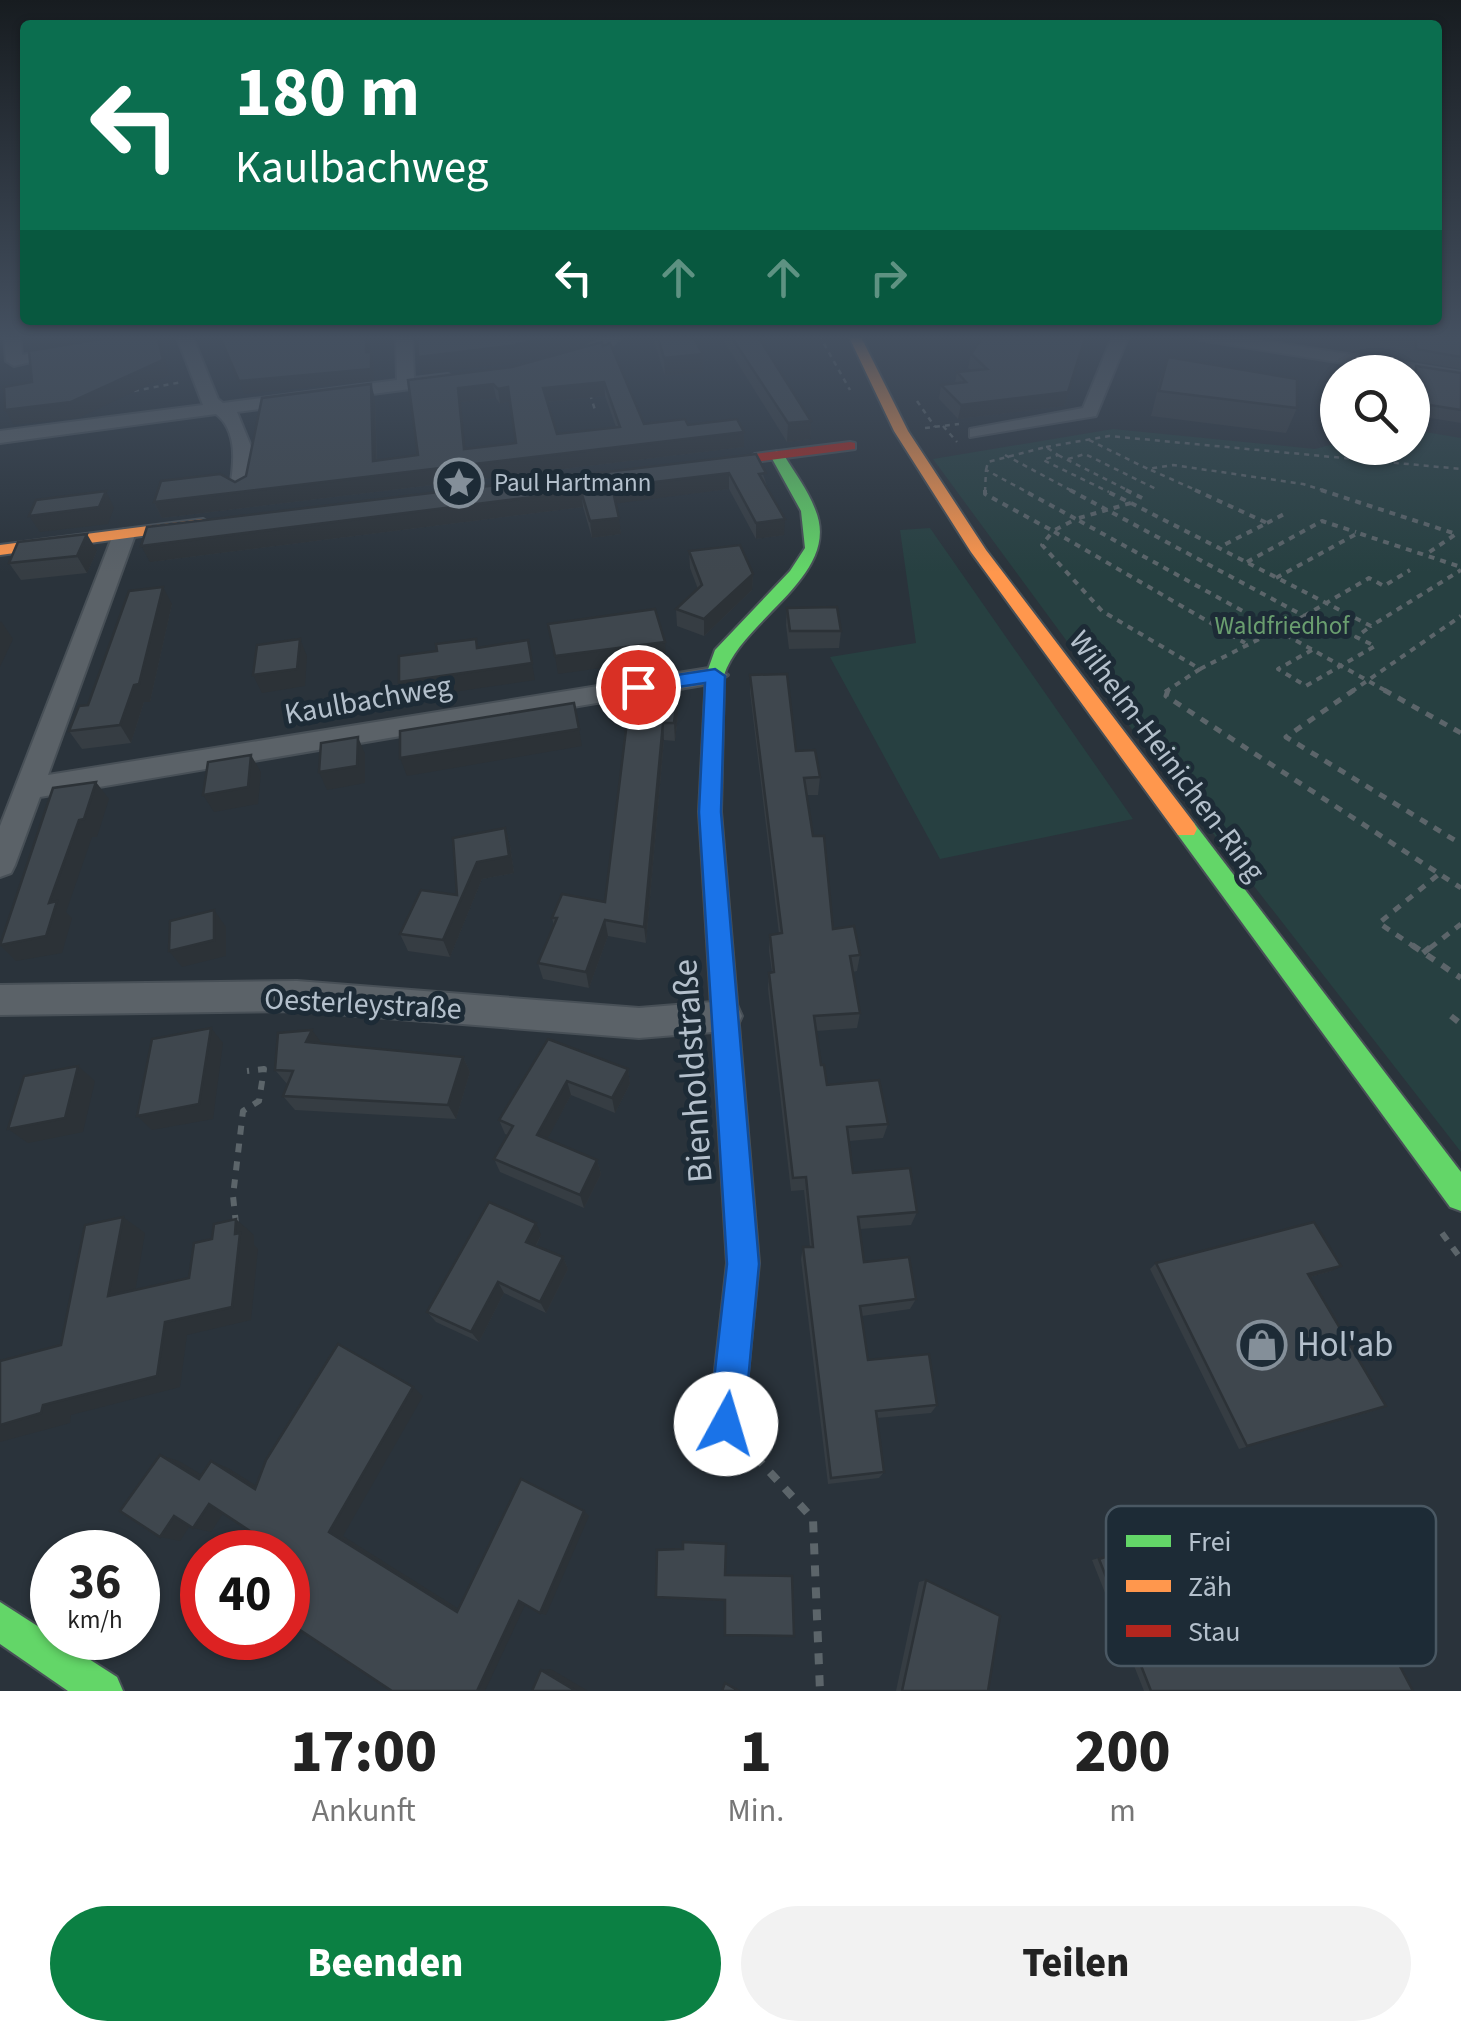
<!DOCTYPE html>
<html lang="de">
<meta charset="utf-8">
<style>
:root{--surface:#fff;--page:#f2f2f2;--text:#222;--muted:#767676;--accent:#0b8043}
body{margin:0;font-family:"Source Sans 3",sans-serif;background:var(--page);color:var(--text);height:100vh;display:flex;flex-direction:column;font-size:38px;white-space:nowrap}
*{box-sizing:border-box;margin:0}
p{font-size:32px;color:var(--muted)}
.icon{flex:none;width:55px;height:55px;fill:none;stroke:currentColor;stroke-width:2;stroke-linecap:round;stroke-linejoin:round}
.map{position:relative;height:1691px;overflow:hidden}
.panel{display:flex;flex-direction:column;background:var(--surface);flex:1}
.panel>*{flex:none}
.guide{position:absolute;left:20px;top:20px;width:1422px;height:305px;border-radius:10px;box-shadow:0 2px 8px #0004;background:#0b6e4f;color:#fff;overflow:hidden}
.tools{position:absolute;left:1320px;top:355px;display:grid;gap:20px}
.tools a{display:grid;place-items:center;width:110px;height:110px;border-radius:50%;background:var(--surface);box-shadow:0 2px 8px #0004;font-size:50px}
.speed{position:absolute;left:30px;top:1530px;display:flex;gap:20px;font-size:50px;font-weight:700;text-align:center}
.speed>*{display:grid;place-content:center;width:130px;height:130px;border-radius:50%;background:var(--surface);box-shadow:0 2px 8px #0004;line-height:1}
.speed small{font-size:25px;font-weight:400}
.speed .limit{border:15px solid #d22;background:#fff;color:#111}
.pin{position:absolute;display:grid;place-items:center;width:85px;height:85px;color:#fff;margin:-42px;border:5px solid #fff;border-radius:50%;box-shadow:0 2px 10px #0007}
.me{position:absolute;width:110px;margin:-55px;rotate:6deg;stroke-linejoin:round;filter:drop-shadow(0 0 8px #0008)}
.turn{display:flex;align-items:center;gap:35px;height:210px;padding:0 50px;font-size:45px}
.turn .icon{width:130px;height:130px;stroke-width:2.5}
.turn b{display:block;font-size:70px;line-height:85px}
.lanes{display:flex;align-items:center;height:95px;padding:0 50px;background:#0003;justify-content:center;gap:50px;direction:ltr}
.lanes .off{opacity:.35}
.eta{display:flex;justify-content:space-evenly;align-items:center;height:170px;text-align:center}
.eta b{font-size:60px;font-weight:800;line-height:70px}
.cta{display:flex;gap:20px;margin-top:auto;padding:20px 50px}
.cta a{flex:1;height:115px;border-radius:60px;background:var(--accent);color:#fff;font-size:40px;font-weight:800;line-height:115px;text-align:center}
.cta a+a{background:var(--page);color:var(--text)}
.map>svg:first-child{display:block}
</style>
<div class="map">
<svg width="1461" height="1691" viewBox="0 0 1461 1691">
<rect width="100%" height="100%" fill="#2a333b"/>
<g fill="#274041">
<path d="M1113,429L1315,449L1337,443L1338,448H1412L1413,430L1461,438V1152L1124,719L933,459Z"/>
<path d="M930,528L1133,819L940,859L830,657L916,643L900,530Z"/>
</g>
<g fill="none" stroke-linecap="round" stroke-linejoin="round">
<g stroke="#485057" stroke-width="4">
<g id="street">
<path d="M4,335H20L22,355L68,346L76,351L14,366L6,361Z"/>
<path d="M176,335H192L218,399L223,403L397,380L396,335H412L414,378L448,374L456,379L448,384L237,412L255,456L250,488L240,494L230,488C234,464 238,431 216,414L0,443V431L203,405Z"/>
<path d="M607,335H625L599,355L567,366L559,361Z"/>
<path d="M1113,335H1129L1096,416L970,437V429L1083,408Z"/>
<path d="M1192,335H1228L1461,372V382L1200,340Z"/>
<path d="M124,529L135,535L48,775L715,667L728,675L715,683L40,797L15,865L11,873L0,877V826L113,535Z"/>
<path d="M297,981L639,1008L725,1001L737,1005L742,1016L737,1027L725,1031L639,1038L297,1011L0,1015V985Z"/>
</g>
</g>
<g stroke="#485057" stroke-width="4">
<g id="fast">
<path d="M777,451L784,455C794,472 808,490 815,509C843,575 743,618 724,675L721,812L759,1263L743,1424L738,1436L726,1441L714,1436L709,1424L727,1263L699,812L706,675L715,650L790,571L805,548L801,511L770,455Z"/>
<path d="M1186,821L1194,823L1461,1172V1211L1450,1207L1178,835L1175,829L1178,823Z"/>
<path d="M0,1602L117,1677L123,1691H68L0,1644Z"/>
</g>
</g>
<g stroke="#485057" stroke-width="4">
<g id="slow">
<path d="M848,335H860L908,431L986,550L1194,823L1197,829L1194,835H1178L971,552L894,431Z"/>
<path d="M203,519L211,524L209,527L0,555V545Z"/>
</g>
</g>
<g stroke="#485057" stroke-width="4">
<path id="jam" d="M850,442L855,443V449L755,462L748,458L755,454Z"/>
</g>
<g stroke="#5c656a" stroke-width="2.5" stroke-dasharray="5 5" stroke-linecap="butt">
<path d="M819,335L850,390"/>
<path d="M1163,335L1179,338"/>
<path d="M134,391L182,382"/>
<path d="M590,394L595,410"/>
<path d="M917,401L935,427"/>
<path d="M943,426L957,442"/>
<path d="M925,428L959,424"/>
<path d="M1089,440L1148,469L1173,465L1303,484L1329,492"/>
<path d="M1046,447L1109,436L1461,469"/>
<path d="M1005,455L1074,492"/>
<path d="M1058,455L1131,492"/>
<path d="M1068,459L1085,454L1156,489"/>
<path d="M986,470L988,462L1046,447L1058,455L1043,460L1109,492"/>
<path d="M1151,470L1200,492"/>
<path d="M985,492L986,470L1027,492"/>
</g>
<g stroke="#5c656a" stroke-width="4" stroke-dasharray="6 6" stroke-linecap="butt">
<path d="M985,490V494L1053,531L1076,519L1023,490"/>
<path d="M1070,490L1304,616L1277,630L1076,519"/>
<path d="M1126,490L1144,499"/>
<path d="M1195,490L1267,523L1218,548"/>
<path d="M1321,490L1456,534L1425,555"/>
<path d="M1131,503L1371,626L1461,570"/>
<path d="M1079,518L1131,503L1104,490"/>
<path d="M1267,523L1286,513"/>
<path d="M1247,562L1322,521L1356,532"/>
<path d="M1276,578L1358,533L1461,567"/>
<path d="M1304,616L1369,578L1384,586L1410,570"/>
<path d="M1312,650L1278,669L1306,686L1375,646L1356,637L1371,626"/>
<path d="M1200,669L1277,630L1388,692"/>
<path d="M1165,692L1200,669L1102,611L1042,545L1053,531L1245,643"/>
<path d="M1351,692L1461,616"/>
</g>
<g stroke="#5c656a" stroke-width="5" stroke-dasharray="8 8" stroke-linecap="butt">
<path d="M1168,690L1166,696L1461,888"/>
<path d="M1354,690L1286,737L1461,844"/>
<path d="M1384,690L1461,733"/>
<path d="M1416,948L1379,923L1439,874"/>
<path d="M1430,948L1461,924"/>
</g>
<g stroke="#5c656a" stroke-width="6" stroke-dasharray="9 9" stroke-linecap="butt">
<path d="M1412,945L1461,978"/>
<path d="M1423,953L1433,945"/>
<path d="M1451,1016L1461,1024"/>
<path d="M236,1224L233,1196L243,1111L259,1101L264,1069L247,1071"/>
<path d="M1442,1233L1461,1259"/>
</g>
<path stroke="#5c656a" stroke-width="8" stroke-dasharray="11 11" stroke-linecap="butt" d="M755,1456L813,1519L820,1691"/>
<use href="#street" fill="#5b6268" fill-rule="evenodd"/>
<use href="#fast" fill="#63d668" fill-rule="evenodd"/>
<use href="#slow" fill="#ff974d" fill-rule="evenodd"/>
<use href="#jam" fill="#b3261e" fill-rule="evenodd"/>
</g>
<g fill="#363d43" fill-rule="evenodd">
<path d="M652,335H714L697,344L703,354V372L665,376Z"/>
<path d="M720,335H781V338L762,342L811,421L810,439L787,442Z"/>
<path d="M966,335H1086L1064,406L958,419L939,399L941,385L955,383L957,372L971,370L968,368L971,354L982,338Z"/>
<path d="M1332,335H1461V369L1410,360V351L1380,346V342Z"/>
<path d="M603,346L644,424L688,425L744,447L162,518L154,502L235,482L375,398L377,460L418,455L408,380L512,367ZM605,396L616,427L557,434L547,402ZM496,398L500,404L510,401L516,443L465,449L461,402Z"/>
<path d="M1168,357L1297,408L1286,433L1151,416L1160,380Z"/>
<path d="M1416,366L1461,373V423L1412,415V374Z"/>
<path d="M756,454L784,535L756,539L729,489L616,503L621,534L592,538L583,507L150,562Z"/>
<path d="M97,551L87,573L21,580L9,563Z"/>
<path d="M689,551L753,574L752,590L704,636L677,626L676,609L698,589L690,568Z"/>
<path d="M172,604L150,702H144L131,743L82,749L69,731L88,705Z"/>
<path d="M787,608L841,631L839,648L789,649L786,625Z"/>
<path d="M750,675L796,751L820,777L818,795H806L813,836L833,929L860,955L857,971L853,972L860,1013L857,1028L816,1031L821,1065L827,1085L888,1124L883,1138L849,1141L853,1173L917,1212L911,1225L860,1229L864,1262L916,1299L910,1309L862,1316L868,1360L937,1405L931,1413L877,1418L884,1472L879,1478L828,1484L801,1259L803,1247H810L804,1190L791,1191L768,989L769,973L772,972L769,951L770,935L779,934L750,692Z"/>
<path d="M630,697L678,715L675,741L664,740L646,943L608,936L589,988L543,979L538,963L554,926L552,918L605,902Z"/>
<path d="M505,828L510,845L514,873L482,879L450,957L408,951L400,934L457,895Z"/>
<path d="M548,1039L628,1069L630,1084L615,1113L571,1095L547,1139L597,1160L601,1174L584,1208L500,1172L494,1159L508,1135L505,1134L499,1120Z"/>
<path d="M322,1044L463,1057L470,1072L456,1119L295,1110L283,1096L288,1085L275,1070Z"/>
<path d="M541,1235L536,1246L563,1257L568,1269L546,1313L504,1293L479,1342L436,1322L427,1312Z"/>
<path d="M1156,1263L1332,1271L1310,1277L1376,1410L1239,1449L1150,1269Z"/>
<path d="M1156,1541L1181,1598L1326,1549L1337,1547L1413,1691H1144L1092,1560Z"/>
<path d="M926,1580L988,1691H896L919,1582Z"/>
</g>
<g fill="#2c3237">
<path d="M50,335H132L34,348L29,338Z"/>
<path d="M157,335L162,344L169,375L79,418L14,425L5,410Z"/>
<path d="M366,335H370L369,365L366,352Z"/>
<path d="M557,335H597L598,337L585,346L513,363L422,374L418,357Z"/>
<path d="M690,335H714L691,348Z"/>
<path d="M753,335H781V338L752,345Z"/>
<path d="M1083,348L1064,406L958,419L961,405Z"/>
<path d="M371,352L374,364V381L244,394L239,381Z"/>
<path d="M703,354V372L665,376L664,358Z"/>
<path d="M604,382L605,396L545,402L543,388Z"/>
<path d="M371,384L375,398L377,476L373,461Z"/>
<path d="M493,384L496,398L461,402L467,464L464,449L458,388Z"/>
<path d="M508,387L511,401L500,404L498,389Z"/>
<path d="M811,421L810,439L787,442L788,423Z"/>
<path d="M744,432V447L162,518L154,502Z"/>
<path d="M729,473V489L613,504L612,487Z"/>
<path d="M106,491L114,508L108,524L40,532L29,516Z"/>
<path d="M581,491L583,507L150,562L141,546Z"/>
<path d="M619,518L621,534L592,538L590,521Z"/>
<path d="M785,519L784,535L756,539V523Z"/>
<path d="M87,534L97,551L87,573L77,556Z"/>
<path d="M753,574L752,590L704,636V619Z"/>
<path d="M163,587L172,604L150,702H144L131,743L120,725Z"/>
<path d="M1,621L13,639L0,667V623Z"/>
<path d="M300,639L307,656L305,686L262,693L253,675Z"/>
<path d="M528,640L535,680L405,699L399,682Z"/>
<path d="M665,642L666,659L558,674L555,656Z"/>
<path d="M677,698L678,715L675,741L674,723Z"/>
<path d="M663,723L664,740L646,943L644,927Z"/>
<path d="M579,729L582,746L407,776L400,758Z"/>
<path d="M358,737L365,754V783L327,790L319,772Z"/>
<path d="M251,755L261,772L258,804L214,812L203,795Z"/>
<path d="M96,782L109,799L97,837H92L66,912L72,918L62,953L16,961L0,945L49,903L79,820Z"/>
<path d="M505,828L510,845L514,873L482,879L450,957L443,940L477,862Z"/>
<path d="M214,910L226,927V956L182,967L169,951Z"/>
<path d="M605,920L608,936L589,988L586,972Z"/>
<path d="M211,1028L223,1043L213,1119L152,1130L137,1116Z"/>
<path d="M312,1030L323,1045L306,1042Z"/>
<path d="M463,1057L470,1072L456,1119L448,1105Z"/>
<path d="M78,1066L95,1081L83,1132L28,1143L8,1129Z"/>
<path d="M628,1069L630,1084L615,1113L612,1098Z"/>
<path d="M567,1081L571,1095L542,1149L537,1135Z"/>
<path d="M597,1160L601,1174L584,1208L580,1195Z"/>
<path d="M123,1217L145,1233L132,1310L108,1296Z"/>
<path d="M236,1219L254,1235V1245L258,1249L251,1320L187,1335L180,1387L71,1415L70,1423L0,1442V1425L43,1405L165,1322L235,1234Z"/>
<path d="M536,1223L541,1235L532,1253L526,1242Z"/>
<path d="M563,1257L568,1269L546,1313L540,1302Z"/>
<path d="M1341,1266L1332,1271L1299,1280L1308,1274Z"/>
<path d="M498,1282L504,1293L479,1342L471,1332Z"/>
<path d="M413,1387L423,1396L343,1536L467,1614L457,1612L329,1532Z"/>
<path d="M160,1455L179,1461L217,1484L199,1479Z"/>
<path d="M211,1461L228,1468L271,1495L255,1489Z"/>
<path d="M209,1504L226,1509L211,1532L193,1528Z"/>
<path d="M584,1511L589,1516L546,1615L540,1613Z"/>
<path d="M174,1516L193,1521L180,1541L160,1537Z"/>
<path d="M519,1601L526,1603L485,1691H477Z"/>
<path d="M551,1669L588,1691H576L541,1670Z"/>
</g>
<g fill="#3f474e" stroke="#2c3237" stroke-width="2.5" fill-rule="evenodd">
<path d="M124,335H157L163,360L71,402L5,410L4,387L32,382L29,351Z"/>
<path d="M219,335H366V352H371V369L239,381Z"/>
<path d="M417,335H557L510,346L418,357Z"/>
<path d="M657,335H692L703,354L664,358Z"/>
<path d="M730,335H757L811,421L788,423Z"/>
<path d="M984,335H1086L1068,392L961,405L941,385L966,382L957,372L987,369L971,354Z"/>
<path d="M1385,335H1461V357L1416,349V340Z"/>
<path d="M602,342L603,346L610,343L644,424L685,419L688,425L737,419L744,432L154,502L161,481L220,474L235,482L246,476L262,398L371,384L373,461L418,455L408,380L512,367ZM604,382L620,427L557,434L543,388ZM493,384L498,389L508,387L516,443L464,449L458,388Z"/>
<path d="M1168,357L1297,379V408L1159,391Z"/>
<path d="M1416,366L1461,373V410L1417,403Z"/>
<path d="M756,454L766,473L759,474L785,519L756,523L729,473L612,487L619,518L590,521L581,491L141,546L147,527Z"/>
<path d="M106,491L99,507L29,516L36,500Z"/>
<path d="M87,534L77,556L9,563L18,542Z"/>
<path d="M740,545L753,574L704,619L676,609L702,585L689,551Z"/>
<path d="M163,587L139,684L134,685L120,725L69,731L79,706L88,705L129,591Z"/>
<path d="M837,607L841,631H790L787,608Z"/>
<path d="M655,609L665,642L555,656L548,624Z"/>
<path d="M300,639L297,669L253,675L257,645Z"/>
<path d="M476,639L477,648L528,640L532,663L399,682V656L437,651L436,644Z"/>
<path d="M787,674L796,751L815,750L820,777L804,778L813,836H824L833,929L854,926L860,955L850,956L860,1013L814,1016L821,1065H824L827,1085L879,1080L888,1124L847,1127L853,1173L910,1168L917,1212L858,1217L864,1262L909,1257L916,1299L860,1306L868,1360L929,1354L937,1405L876,1411L884,1472L831,1478L803,1247H813L806,1177L793,1178L769,973L774,972L770,935L782,933L750,675Z"/>
<path d="M630,697L677,698L674,723H663L644,927L605,920L586,972L538,963L557,918H552L562,894L605,902Z"/>
<path d="M574,703L579,729L400,758V731Z"/>
<path d="M358,737L357,766L319,772L321,743Z"/>
<path d="M251,755L248,787L203,795L208,762Z"/>
<path d="M96,782L84,819L79,820L49,903L57,901L46,936L0,945L53,788Z"/>
<path d="M505,828L509,856L477,862L443,940L400,934L421,890L457,895L453,838Z"/>
<path d="M214,910V940L169,951L170,921Z"/>
<path d="M211,1028L199,1104L137,1116L152,1039Z"/>
<path d="M312,1030L306,1042L463,1057L448,1105L283,1096L293,1071L275,1070L278,1033Z"/>
<path d="M548,1039L628,1069L612,1098L567,1081L537,1135L597,1160L580,1195L494,1159L513,1126L499,1120Z"/>
<path d="M78,1066L65,1118L8,1129L24,1076Z"/>
<path d="M489,1202L536,1223L526,1242L563,1257L540,1302L498,1282L471,1332L427,1312Z"/>
<path d="M123,1217L108,1296L189,1278L194,1243L212,1239L214,1224L236,1219L235,1234L240,1233L232,1307L165,1322L157,1376L43,1405L41,1413L0,1425V1361L61,1345L85,1225Z"/>
<path d="M1314,1222L1341,1266L1308,1274L1386,1406L1247,1446L1156,1263Z"/>
<path d="M338,1344L413,1387L329,1532L457,1612L521,1479L584,1511L540,1613L519,1601L477,1691H392L288,1622V1552H282L209,1504L193,1528L174,1516L160,1537L120,1511L160,1455L199,1479L211,1461L255,1489L266,1460Z"/>
<path d="M1156,1541L1182,1599L1337,1547L1413,1691H1151L1099,1559Z"/>
<path d="M683,1542L726,1544L725,1575L792,1576L794,1636L725,1635V1600L656,1597L657,1550L683,1549Z"/>
<path d="M926,1580L1000,1616L988,1691H902Z"/>
<path d="M541,1670L576,1691H532Z"/>
<path d="M725,1683L739,1691H722Z"/>
</g>
<linearGradient id="sky" x2="0" y2="1"><stop stop-color="#171c20"/><stop offset="0.59" stop-color="#445060"/><stop offset="1" stop-color="#445060" stop-opacity="0"/></linearGradient>
<rect width="1461" height="572" fill="url(#sky)"/>
<path fill="#1a73e8" stroke="#114b97" stroke-width="2.5" d="M715,669L725,676L721,812L759,1264L744,1424L739,1436L726,1442L714,1436L709,1424L727,1264L699,812L705,683L638,693L629,687L638,681Z"/>
<defs>
<g id="sight-ring" transform="scale(2.5)"><circle r="9.5" fill="#1d2b36" stroke="#848f99" stroke-width="1.5"/><path d="M0-6L1.8-2.2L6-1.7L2.9 1.2L3.7 5.4L0 3.3L-3.7 5.4L-2.9 1.2L-6-1.7L-1.8-2.2Z" fill="#848f99"/></g>
<g id="shop-ring" transform="scale(2.5)"><circle r="9.5" fill="#1d2b36" stroke="#848f99" stroke-width="1.5"/><path d="M-5-2.5h2.3a2.7 3.5 0 0 1 5.4 0H5L5.5 6h-11ZM-1.5-2.5h3a1.5 2.3 0 0 0-3 0Z" fill="#848f99"/></g>
</defs>
<g fill-rule="evenodd">
<use href="#sight-ring" x="459" y="483"/>
<use href="#shop-ring" x="1262" y="1345"/>
</g>
<g text-anchor="middle" dominant-baseline="central" stroke-width="10" stroke-linejoin="round" paint-order="stroke">
<g font-size="25" fill="#b4c0cc" stroke="#1d2b36" text-anchor="start">
<text x="494" y="483">Paul Hartmann</text>
</g>
<g font-size="25" fill="#6a9e6f" stroke="#1d2b36">
<text x="1282" y="626">Waldfriedhof</text>
</g>
<g font-size="30" fill="#b4c0cc" stroke="#1d2b36">
<text transform="translate(368 700) rotate(-10)">Kaulbachweg</text>
<text transform="translate(1167 756) rotate(53)">Wilhelm-Heinichen-Ring</text>
<text transform="translate(363 1004) rotate(3)">Oesterleystraße</text>
</g>
<g font-size="35" fill="#b4c0cc" stroke="#1d2b36">
<text transform="translate(693 1071) rotate(-94)">Bienholdstraße</text>
</g>
<g font-size="35" fill="#b4c0cc" stroke="#1d2b36" text-anchor="start">
<text x="1297" y="1345">Hol'ab</text>
</g>
</g>
<rect x="1106" y="1506" width="330" height="160" rx="15" fill="#1d2b36" stroke="#4a5863" stroke-width="2.5"/>
<rect x="1126" y="1535" width="45" height="12" fill="#63d668"/>
<rect x="1126" y="1580" width="45" height="12" fill="#ff974d"/>
<rect x="1126" y="1625" width="45" height="12" fill="#b3261e"/>
<g font-size="28" fill="#b4c0cc">
<text x="1188" y="1551">Frei</text>
<text x="1188" y="1596">Zäh</text>
<text x="1188" y="1641">Stau</text>
</g>
</svg>
<div class="tools">
<a><svg class="icon" aria-label="search" viewBox="0 0 24 24"><circle cx="10" cy="10" r="6"/><path d="M15 15l6 6"/></svg></a>
</div>
<div class="speed"><div>36<small>km/h</small></div><div class="limit">40</div></div>
<div class="pin" style="left:638px;top:687px;background:#d93025"><svg class="icon" aria-label="arrive" viewBox="0 0 24 24"><path d="M6 21V4h12l-3 4 3 4H6"/></svg></div>
<svg class="me" style="left:726px;top:1424px" viewBox="-20 -20 40 40"><circle r="19" fill="#fff"/><path d="M0-13L10 11 0 6-10 11z" fill="#1a73e8"/></svg>
<div class="guide">
<div class="turn"><svg class="icon" aria-label="left" viewBox="0 0 24 24"><path d="M17 20v-9H6M10 6l-5 5 5 5"/></svg><div><b>180 m</b>Kaulbachweg</div></div>
<div class="lanes"><svg class="icon" aria-label="left" viewBox="0 0 24 24"><path d="M17 20v-9H6M10 6l-5 5 5 5"/></svg><svg class="icon off" aria-label="ahead" viewBox="0 0 24 24"><path d="M12 20V5M6 11l6-6 6 6"/></svg><svg class="icon off" aria-label="ahead" viewBox="0 0 24 24"><path d="M12 20V5M6 11l6-6 6 6"/></svg><svg class="icon off" aria-label="right" viewBox="0 0 24 24"><path d="M7 20v-9h11M14 6l5 5-5 5"/></svg></div>
</div>
</div>
<section class="panel">
<div class="eta">
<div><b>17:00</b><p>Ankunft</p></div>
<div><b>1</b><p>Min.</p></div>
<div><b>200</b><p>m</p></div>
</div>
<div class="cta"><a>Beenden</a><a>Teilen</a></div>
</section>
